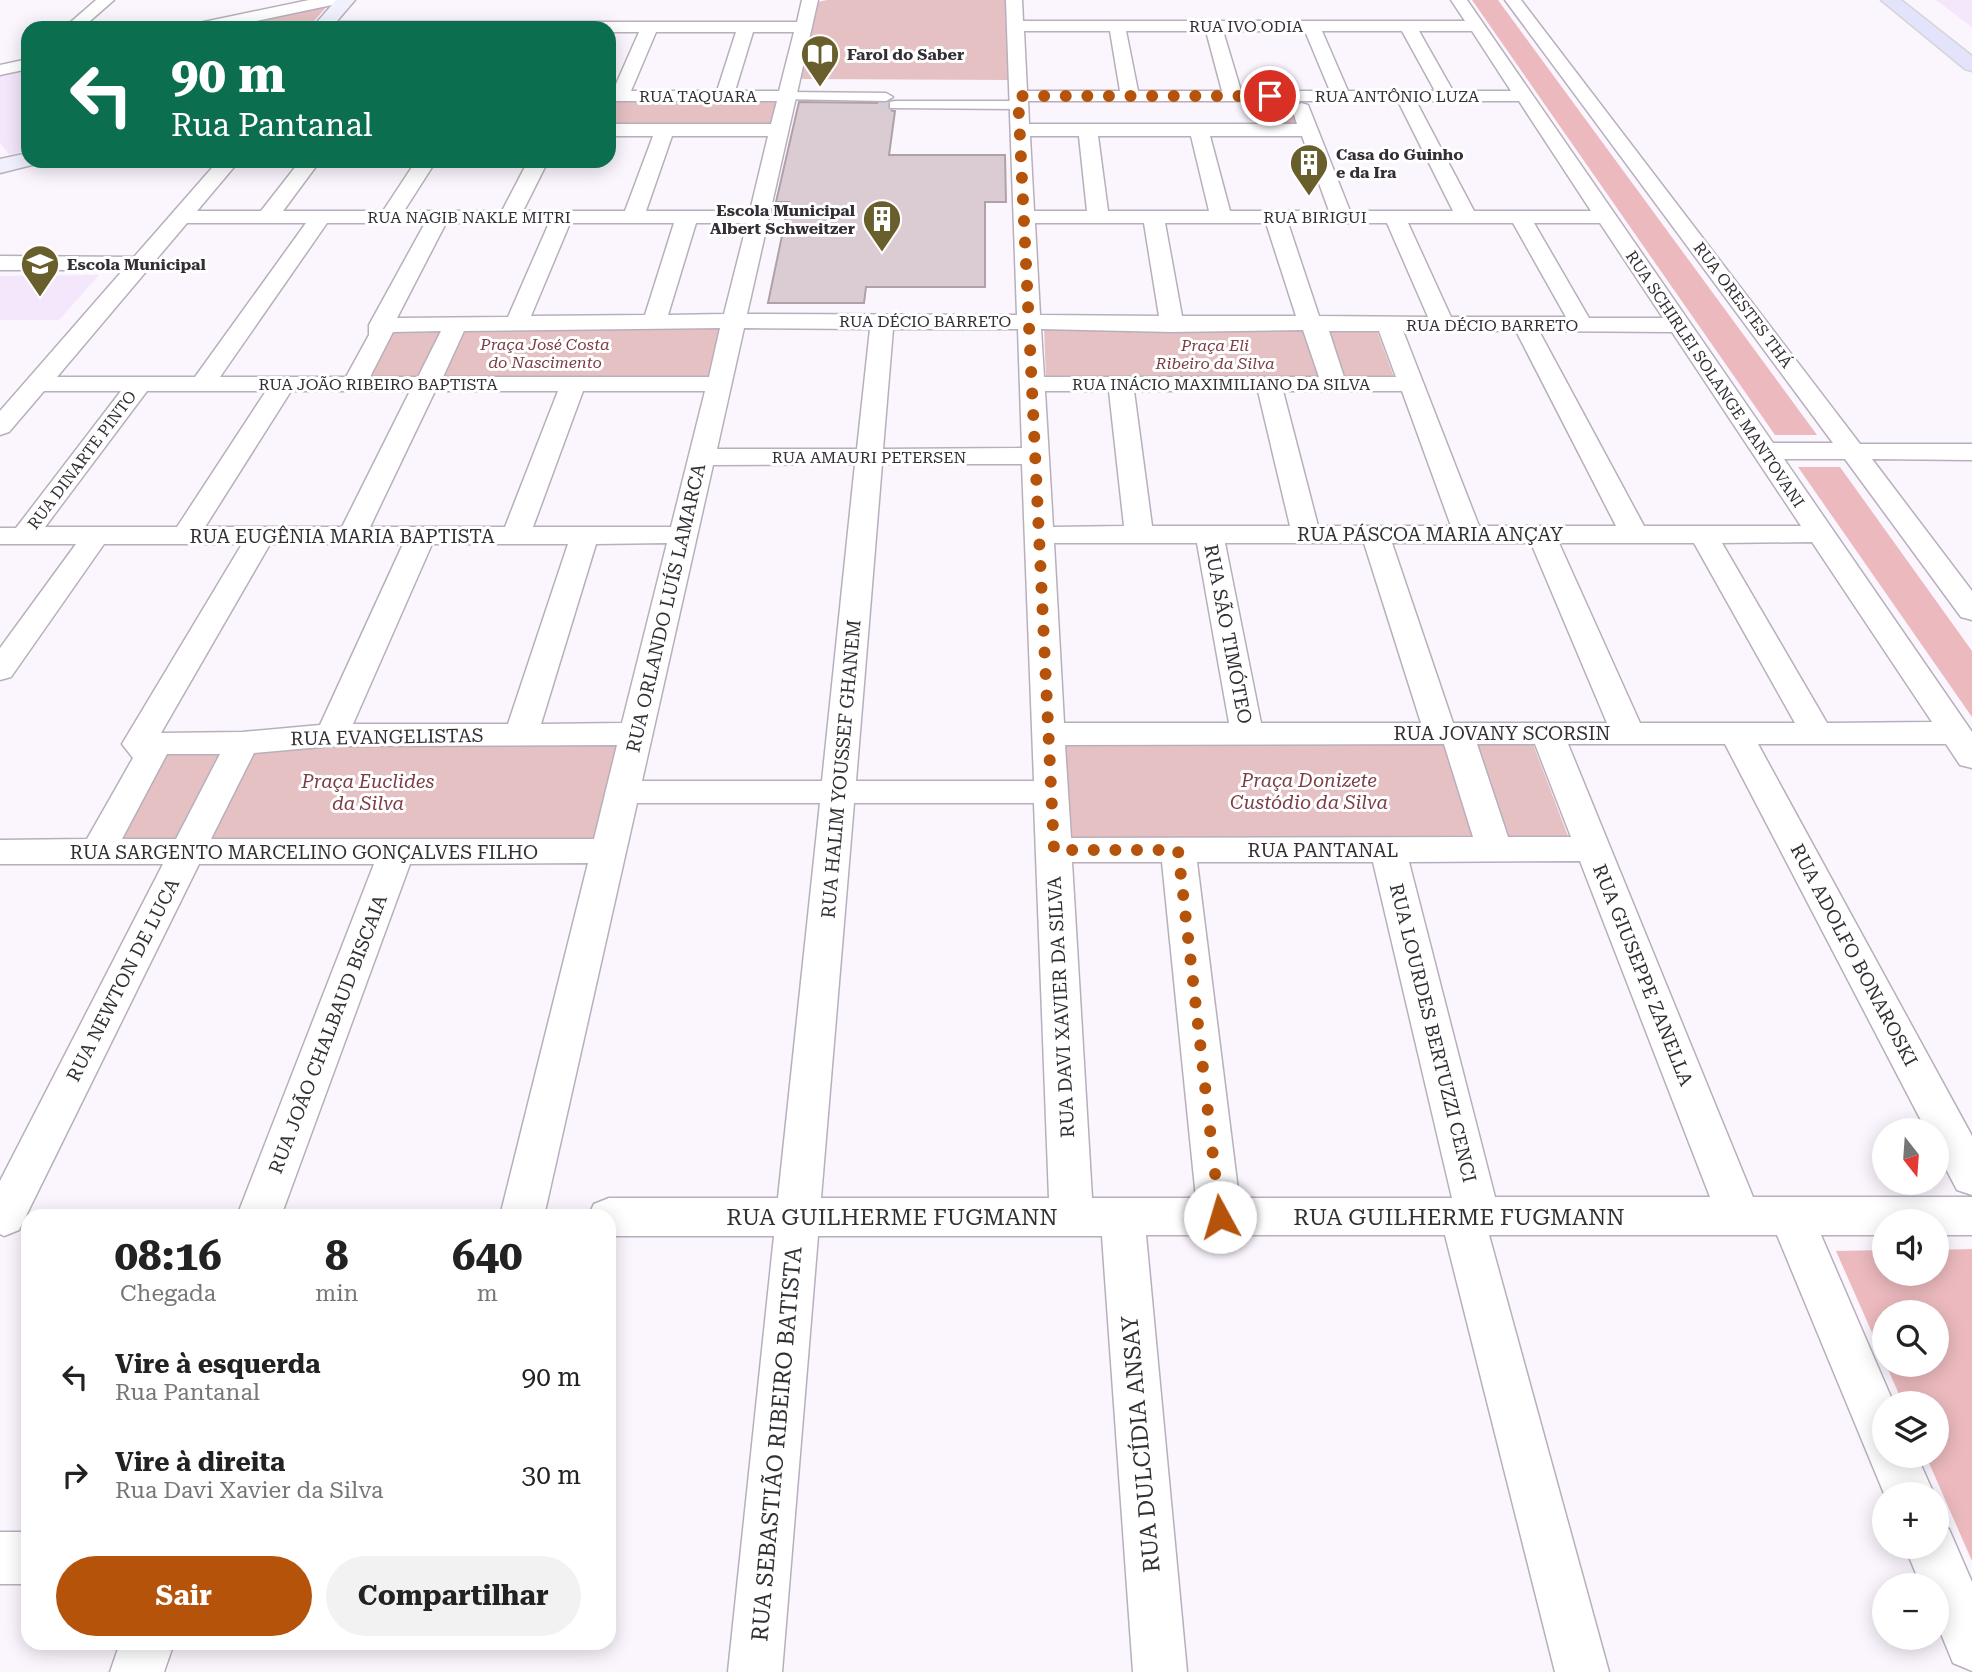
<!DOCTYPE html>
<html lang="pt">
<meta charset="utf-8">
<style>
:root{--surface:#fff;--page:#f2f2f2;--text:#222;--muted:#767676;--accent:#b45309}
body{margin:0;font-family:"Roboto Serif",serif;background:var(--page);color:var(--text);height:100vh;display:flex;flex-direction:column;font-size:26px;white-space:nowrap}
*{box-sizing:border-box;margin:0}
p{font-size:23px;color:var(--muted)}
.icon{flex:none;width:38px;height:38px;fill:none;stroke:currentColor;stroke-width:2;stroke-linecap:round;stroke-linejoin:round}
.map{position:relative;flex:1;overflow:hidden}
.drawer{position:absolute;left:21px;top:1209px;width:595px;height:441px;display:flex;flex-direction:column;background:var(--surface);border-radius:21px;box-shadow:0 4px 18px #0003}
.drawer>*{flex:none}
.banner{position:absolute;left:21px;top:21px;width:595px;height:147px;border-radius:21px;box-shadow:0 4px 18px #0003;background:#0b6e4f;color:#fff;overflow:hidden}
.needle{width:46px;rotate:163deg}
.controls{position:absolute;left:1872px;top:1118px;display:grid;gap:14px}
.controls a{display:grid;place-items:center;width:77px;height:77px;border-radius:50%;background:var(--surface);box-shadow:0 4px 18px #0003;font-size:35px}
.pin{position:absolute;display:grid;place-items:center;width:60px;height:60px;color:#fff;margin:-30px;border:4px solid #fff;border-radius:50%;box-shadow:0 2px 7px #0007}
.me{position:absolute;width:77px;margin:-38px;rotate:354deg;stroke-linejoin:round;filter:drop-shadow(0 0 5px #0008)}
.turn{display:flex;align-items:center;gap:24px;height:147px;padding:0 35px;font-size:32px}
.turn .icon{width:91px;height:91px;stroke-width:2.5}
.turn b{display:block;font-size:49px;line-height:60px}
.eta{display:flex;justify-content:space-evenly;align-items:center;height:119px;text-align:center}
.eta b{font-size:42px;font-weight:700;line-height:49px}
.action{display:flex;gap:14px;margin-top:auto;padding:14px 35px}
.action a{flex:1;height:80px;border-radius:42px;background:var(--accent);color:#fff;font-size:28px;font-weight:700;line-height:80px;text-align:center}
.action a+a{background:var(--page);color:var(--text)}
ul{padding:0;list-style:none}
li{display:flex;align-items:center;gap:21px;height:98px;padding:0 35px}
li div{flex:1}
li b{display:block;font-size:26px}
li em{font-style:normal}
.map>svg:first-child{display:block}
</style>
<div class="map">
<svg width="1972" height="1672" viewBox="0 0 1972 1672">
<rect width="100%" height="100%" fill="#fbf5fe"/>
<g fill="#f4e6fb">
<path d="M1936,0H1972V27Z"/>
<path d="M28,69V150L10,155L0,143V75Z"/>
<path d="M99,275L59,320H0V276Z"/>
</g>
<g fill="#e6c1c4">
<path d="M827,0H1006L1008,80L801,79L818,2Z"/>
<path d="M329,4L308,28H219Z"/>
<path d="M609,98H778L771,127H609Z"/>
<path d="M1253,98H1288L1299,127H1262Z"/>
<path d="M1044,327L1376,328L1395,380H1046Z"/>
<path d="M722,329L710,377L368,378L395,330Z"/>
<path d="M621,743L595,839L115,841L164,752L333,744Z"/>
<path d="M1533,744L1568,836L1070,838L1065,745Z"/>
</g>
<g fill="#ecbabe">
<path d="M1472,0H1498L1817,435H1775Z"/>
<path d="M1798,467H1840L1972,651V717Z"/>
<path d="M1972,1249V1561L1926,1456H1937V1404L1903,1403L1886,1365H1937V1312H1885V1362L1836,1251L1885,1250V1274H1937V1250Z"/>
</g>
<path fill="#dbccd4" stroke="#b0a1a9" stroke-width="2" d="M799,102L887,103L888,110L895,111L889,155H1005L1006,202H985V287H866L864,303H768L789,202H776Z"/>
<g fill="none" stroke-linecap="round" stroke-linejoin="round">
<path stroke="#d3cdd6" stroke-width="14" stroke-dasharray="14 7" stroke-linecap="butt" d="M886,97L885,105H895"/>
<g stroke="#b8afbc" stroke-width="3">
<g id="pedestrian">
<path d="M787,92L886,93L893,97L886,101L782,99V93Z"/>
<path d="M895,101H1019L1026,105L1019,109L890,108V102Z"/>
</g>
</g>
<g stroke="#b8afbc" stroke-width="3">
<g id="minor">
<path d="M96,0H114L82,28H64Z"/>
<path d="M309,0H340L332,5L223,28H191L199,23Z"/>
<path d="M802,0H818L747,314L1017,315L1006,0H1022L1023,21H1465L1451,0H1467L1773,443H1833L1505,0H1521L1860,444H1972V460L1872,459L1972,591V620L1961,617L1845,459H1784L1972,732V768L1960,765L1946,744H1758L1972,1136V1195L1957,1190L1937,1152V1130H1926L1725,744H1568L1753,1197H1972V1235H1937V1222H1885V1235H1821L1894,1404H1885V1456H1917L1934,1494L1885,1496L1777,1235H1489L1609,1672H1555L1445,1235H1146L1187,1672H1133L1102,1236H818L782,1672H728L774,1236H609V1216H588L594,1204L609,1198H778L820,803H637L544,1216H500L588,863L410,864L281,1216H237L374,864H199L19,1230L4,1236L0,1234V1181L163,864H0V840L87,839L133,758L122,744L242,544H104L11,677L0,680V648L76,544H0V528H16L121,391H44L9,432L0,435V411L123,270H0V256L134,257L218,161H239L197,211H261L300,161H320L283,211H383L416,161H436L404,211H502L528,161H548L523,211H625L653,136H609V124H771L777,101H609V91H613L639,32H609V28L314,27L322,22H797ZM1024,31H1110L1120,91H1027ZM1126,31H1206L1222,91H1138ZM1223,31H1305L1330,91H1241ZM1322,31H1402L1435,91H1348ZM1419,31H1472L1511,91H1453ZM656,32H736L717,91H631ZM753,32H794L779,91H735ZM1028,101H1398L1453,211H1350L1308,105L1301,103L1292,109L1297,124H1029ZM1416,101H1519L1591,211H1474ZM672,136H768L750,211H646ZM1030,136H1079L1087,211H1034ZM1098,136H1191L1209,211H1108ZM1210,136H1302L1329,211H1230ZM187,223H306L195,377H57ZM327,223H425L369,325V335L346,377H220ZM446,223H549L508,317L397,318ZM570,223H674L645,315L531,316ZM696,223H747L724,314L668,315ZM1035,223H1144L1159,316L1040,315ZM1165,223H1266L1296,316H1182ZM1288,223H1387L1428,317L1319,316ZM1408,223H1513L1566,317H1451ZM1534,223H1600L1663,318H1589ZM720,328L709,377H443L464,331ZM744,328L870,329L857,449H717ZM893,329H1018L1022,448L883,449ZM1041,329L1172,332L1303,330L1319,377H1044ZM441,331L418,377H370L393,332ZM1329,331H1379L1396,377H1344ZM1403,331H1516L1616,526H1479ZM1539,331L1672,332L1801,526H1644ZM147,391H266L177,527H45ZM291,391H410L342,527H205ZM435,391H558L505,527H370ZM583,391H705L671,527H533ZM1045,391H1109L1124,526L1053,527ZM1134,391H1258L1290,526H1152ZM1283,391H1402L1451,526H1318ZM855,464L822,781H642L713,465ZM882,464H1022L1034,781H856ZM1812,542L1932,722L1827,723L1722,543ZM667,543L622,723L541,724L596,544ZM1054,543H1197L1229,723H1064ZM1225,543H1364L1421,723H1261ZM1392,543H1531L1607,723H1453ZM1559,543H1694L1795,723H1640ZM270,544H403L320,725L242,732L161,733ZM432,544H568L508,724H353ZM1444,744L1473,837L1071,838L1065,745ZM1477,744H1535L1571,837H1508ZM617,745L594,839H211L254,753L332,746ZM167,754H220L176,839H122ZM854,803H1034L1049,1198H821ZM1580,861L1710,1197H1495L1409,862ZM1072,862H1162L1196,1198H1092ZM1197,862H1373L1452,1198H1239Z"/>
<path d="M28,59V69L0,75V65Z"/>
<path d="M1937,1524L1949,1529L1972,1582V1671L1953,1663L1937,1624V1586H1921L1905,1547H1937Z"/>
<rect x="0" y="1532" width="28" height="52"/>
<path d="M120,1643H174L164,1672H110Z"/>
</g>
</g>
<g stroke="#b8afbc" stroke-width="3">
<g id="secondary">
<path d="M336,0H355L331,28H312Z"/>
<path d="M28,153V161H37L36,164L0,173V159Z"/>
</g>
</g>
<g stroke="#d6d5d7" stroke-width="3">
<path id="primary" d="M1881,0H1901L1972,56V71L1965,69Z"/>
</g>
<use href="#pedestrian" fill="#fff" fill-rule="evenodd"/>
<use href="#minor" fill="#fff" fill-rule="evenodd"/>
<use href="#secondary" fill="#f1f1fd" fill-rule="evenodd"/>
<use href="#primary" fill="#e3e3fb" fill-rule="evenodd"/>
</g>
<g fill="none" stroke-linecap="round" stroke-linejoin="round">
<path stroke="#b45309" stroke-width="12" stroke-dasharray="0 21.6" d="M1220,1217L1178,850H1054L1018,96H1270"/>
</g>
<defs>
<g id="library-pin" transform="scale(2.0125)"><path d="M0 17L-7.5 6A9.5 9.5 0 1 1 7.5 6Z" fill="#695f2c" stroke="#fff"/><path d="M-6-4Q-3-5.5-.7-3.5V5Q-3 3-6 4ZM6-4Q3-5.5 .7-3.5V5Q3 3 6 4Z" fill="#fff"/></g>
<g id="building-pin" transform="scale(2.0125)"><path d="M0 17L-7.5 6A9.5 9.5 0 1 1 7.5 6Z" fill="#695f2c" stroke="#fff"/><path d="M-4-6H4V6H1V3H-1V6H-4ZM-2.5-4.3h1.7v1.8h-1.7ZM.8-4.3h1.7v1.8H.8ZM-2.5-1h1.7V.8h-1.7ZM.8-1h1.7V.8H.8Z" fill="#fff"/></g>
<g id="school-pin" transform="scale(2.0125)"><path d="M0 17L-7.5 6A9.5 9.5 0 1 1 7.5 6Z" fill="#695f2c" stroke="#fff"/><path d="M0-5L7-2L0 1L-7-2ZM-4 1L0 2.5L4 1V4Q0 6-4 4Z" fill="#fff"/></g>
</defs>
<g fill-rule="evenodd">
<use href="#library-pin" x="820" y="54"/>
<use href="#building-pin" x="1309" y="163"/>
<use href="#building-pin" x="882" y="219"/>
<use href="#school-pin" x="40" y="264"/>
</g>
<g text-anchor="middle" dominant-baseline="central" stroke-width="6" stroke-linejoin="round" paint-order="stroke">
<g font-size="16" fill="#332f35" stroke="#fff">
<text x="1246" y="26">RUA IVO ODIA</text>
<text x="698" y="96">RUA TAQUARA</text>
<text x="1397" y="96">RUA ANTÔNIO LUZA</text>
<text x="469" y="217">RUA NAGIB NAKLE MITRI</text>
<text x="1315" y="217">RUA BIRIGUI</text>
<text transform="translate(1743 305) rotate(53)">RUA ORESTES THÁ</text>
<text x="925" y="321">RUA DÉCIO BARRETO</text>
<text x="1492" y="325">RUA DÉCIO BARRETO</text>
<text transform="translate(1715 379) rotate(56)">RUA SCHIRLEI SOLANGE MANTOVANI</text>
<text x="378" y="384">RUA JOÃO RIBEIRO BAPTISTA</text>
<text x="1221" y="384">RUA INÁCIO MAXIMILIANO DA SILVA</text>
<text x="869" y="457">RUA AMAURI PETERSEN</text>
<text transform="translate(82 460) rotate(-53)">RUA DINARTE PINTO</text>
</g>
<g font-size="16" font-weight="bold" fill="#332f35" stroke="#fff" text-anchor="start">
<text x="847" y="54">Farol do Saber</text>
<text x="1336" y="154">Casa do Guinho<tspan x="1336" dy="18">e da Ira</tspan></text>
<text x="855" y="210" text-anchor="end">Escola Municipal<tspan x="855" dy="18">Albert Schweitzer</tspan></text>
<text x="67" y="264">Escola Municipal</text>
</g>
<g font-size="16" font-style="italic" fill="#7c3d46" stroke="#fff">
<text x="545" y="344">Praça José Costa<tspan x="545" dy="18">do Nascimento</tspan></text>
<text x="1215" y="345">Praça Eli<tspan x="1215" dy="18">Ribeiro da Silva</tspan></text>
</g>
<g font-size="19" fill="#332f35" stroke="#fff">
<text x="1430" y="534">RUA PÁSCOA MARIA ANÇAY</text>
<text x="342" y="536">RUA EUGÊNIA MARIA BAPTISTA</text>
<text transform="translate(666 608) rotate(-77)">RUA ORLANDO LUÍS LAMARCA</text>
<text transform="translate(1228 634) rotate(79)">RUA SÃO TIMÓTEO</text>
<text x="1502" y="733">RUA JOVANY SCORSIN</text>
<text transform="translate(387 737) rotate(-1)">RUA EVANGELISTAS</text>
<text transform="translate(841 769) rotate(-85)">RUA HALIM YOUSSEF GHANEM</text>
<text x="1323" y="850">RUA PANTANAL</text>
<text x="304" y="852">RUA SARGENTO MARCELINO GONÇALVES FILHO</text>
<text transform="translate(1854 955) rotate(62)">RUA ADOLFO BONAROSKI</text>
<text transform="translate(1643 975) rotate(68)">RUA GIUSEPPE ZANELLA</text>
<text transform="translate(123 980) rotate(-63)">RUA NEWTON DE LUCA</text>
<text transform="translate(1061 1007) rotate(-93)">RUA DAVI XAVIER DA SILVA</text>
<text transform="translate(1433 1033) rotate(76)">RUA LOURDES BERTUZZI CENCI</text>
<text transform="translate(328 1034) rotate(-69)">RUA JOÃO CHALBAUD BISCAIA</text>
</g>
<g font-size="19" font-style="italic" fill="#7c3d46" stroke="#fff">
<text x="1309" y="780">Praça Donizete<tspan x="1309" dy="22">Custódio da Silva</tspan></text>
<text x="368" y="781">Praça Euclides<tspan x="368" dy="22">da Silva</tspan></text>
</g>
<g font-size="23" fill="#332f35" stroke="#fff">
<text x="892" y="1217">RUA GUILHERME FUGMANN</text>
<text x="1459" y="1217">RUA GUILHERME FUGMANN</text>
<text transform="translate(777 1444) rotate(-85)">RUA SEBASTIÃO RIBEIRO BATISTA</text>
<text transform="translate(1141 1444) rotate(-95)">RUA DULCÍDIA ANSAY</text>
</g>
</g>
</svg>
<div class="controls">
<a><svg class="needle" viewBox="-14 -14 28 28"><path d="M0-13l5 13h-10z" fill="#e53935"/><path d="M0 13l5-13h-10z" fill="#767676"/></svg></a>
<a><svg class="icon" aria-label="sound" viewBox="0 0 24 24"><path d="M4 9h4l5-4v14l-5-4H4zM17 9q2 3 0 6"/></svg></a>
<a><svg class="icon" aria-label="search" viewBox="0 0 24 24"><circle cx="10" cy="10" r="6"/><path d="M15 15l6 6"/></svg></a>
<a><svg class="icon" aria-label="layers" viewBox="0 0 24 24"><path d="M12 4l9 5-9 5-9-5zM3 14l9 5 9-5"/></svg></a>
<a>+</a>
<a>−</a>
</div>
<div class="pin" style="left:1270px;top:96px;background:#d93025"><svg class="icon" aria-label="arrive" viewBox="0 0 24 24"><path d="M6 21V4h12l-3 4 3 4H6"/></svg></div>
<svg class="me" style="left:1220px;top:1217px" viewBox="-20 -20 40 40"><circle r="19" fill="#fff"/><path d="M0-13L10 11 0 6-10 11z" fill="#b45309"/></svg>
<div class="banner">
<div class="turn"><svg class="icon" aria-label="left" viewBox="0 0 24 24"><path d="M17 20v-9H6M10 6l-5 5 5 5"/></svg><div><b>90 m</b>Rua Pantanal</div></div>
</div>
<section class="drawer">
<div class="eta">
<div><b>08:16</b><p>Chegada</p></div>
<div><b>8</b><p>min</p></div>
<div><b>640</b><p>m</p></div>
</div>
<ul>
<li><svg class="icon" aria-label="left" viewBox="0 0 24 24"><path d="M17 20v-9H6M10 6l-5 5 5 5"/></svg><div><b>Vire à esquerda</b><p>Rua Pantanal</p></div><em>90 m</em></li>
<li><svg class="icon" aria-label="right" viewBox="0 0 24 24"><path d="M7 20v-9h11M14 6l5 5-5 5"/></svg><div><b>Vire à direita</b><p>Rua Davi Xavier da Silva</p></div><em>30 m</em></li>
</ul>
<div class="action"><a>Sair</a><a>Compartilhar</a></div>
</section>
</div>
